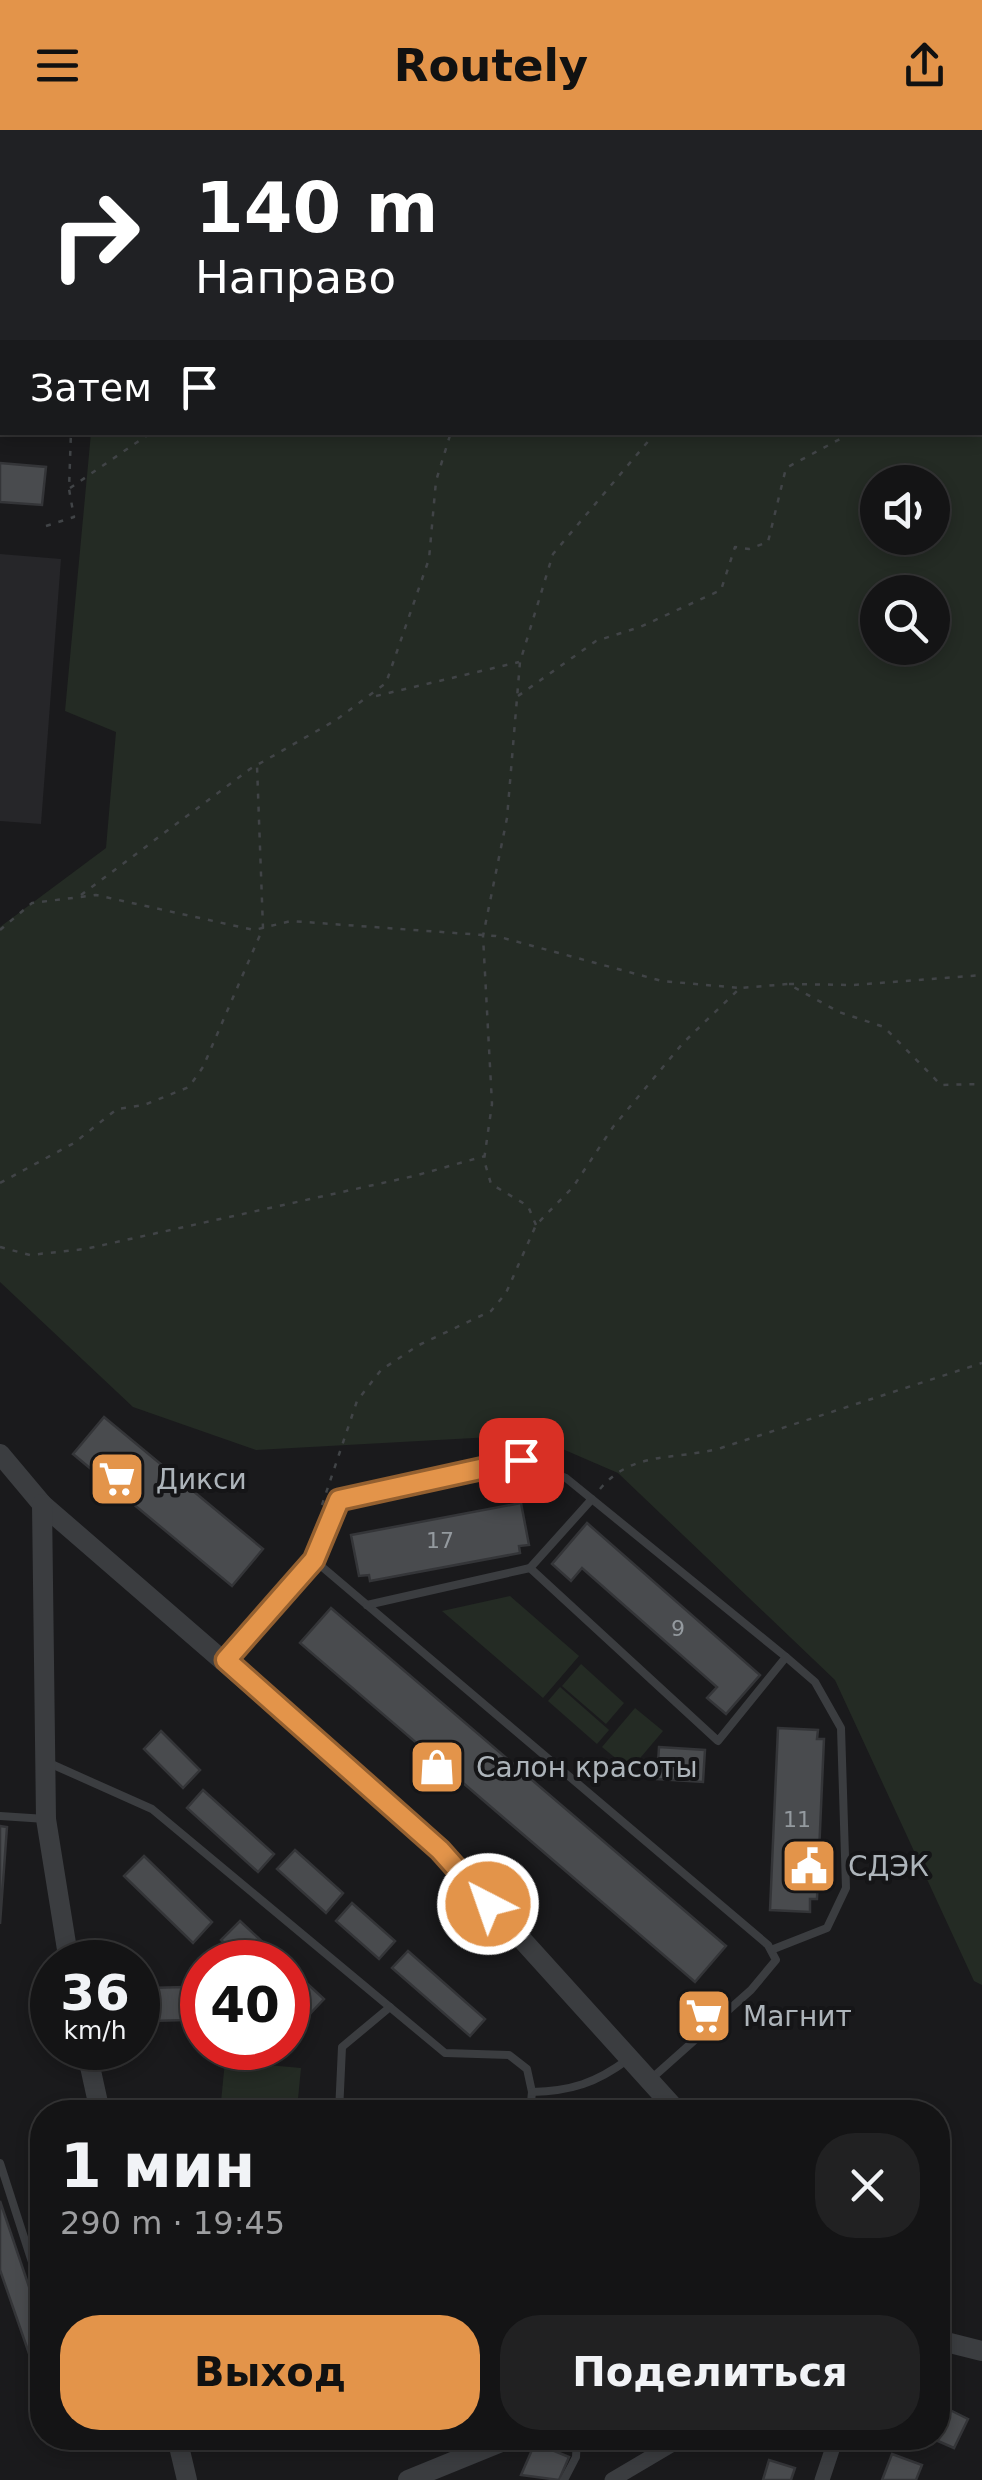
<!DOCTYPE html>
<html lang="ru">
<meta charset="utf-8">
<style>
:root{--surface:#141415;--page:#212122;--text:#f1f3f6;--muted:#9d9ea0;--line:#333334;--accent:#e3944a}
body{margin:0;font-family:"DejaVu Sans",sans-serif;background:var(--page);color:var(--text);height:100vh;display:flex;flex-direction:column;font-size:38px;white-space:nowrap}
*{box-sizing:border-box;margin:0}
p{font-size:32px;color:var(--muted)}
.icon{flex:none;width:55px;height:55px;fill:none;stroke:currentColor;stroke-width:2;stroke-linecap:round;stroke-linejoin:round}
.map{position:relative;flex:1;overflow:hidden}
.drawer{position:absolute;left:30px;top:1970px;width:920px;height:350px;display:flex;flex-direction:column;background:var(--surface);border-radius:40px;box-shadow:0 5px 15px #0003,0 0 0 2px var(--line)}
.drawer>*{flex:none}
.top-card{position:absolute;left:0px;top:0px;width:982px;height:305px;box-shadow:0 5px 15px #0003,0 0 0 2px var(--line);background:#202124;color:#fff;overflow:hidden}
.controls{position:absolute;left:860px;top:335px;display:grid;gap:20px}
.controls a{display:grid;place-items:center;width:90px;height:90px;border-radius:50%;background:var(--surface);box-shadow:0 5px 15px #0003,0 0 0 2px var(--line);font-size:50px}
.speed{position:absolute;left:30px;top:1810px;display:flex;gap:20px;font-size:50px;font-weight:700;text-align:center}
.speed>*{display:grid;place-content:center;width:130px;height:130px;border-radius:50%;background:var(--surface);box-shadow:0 5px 15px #0003,0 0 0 2px var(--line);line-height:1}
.speed small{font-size:25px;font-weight:400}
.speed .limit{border:15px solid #d22;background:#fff;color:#111}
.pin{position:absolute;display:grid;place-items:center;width:85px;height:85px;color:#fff;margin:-42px;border-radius:20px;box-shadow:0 5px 15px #0006}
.me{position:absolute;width:110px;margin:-55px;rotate:319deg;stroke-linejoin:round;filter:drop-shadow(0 0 8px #0008)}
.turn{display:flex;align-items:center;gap:35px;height:210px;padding:0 30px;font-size:45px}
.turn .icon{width:130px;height:130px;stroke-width:2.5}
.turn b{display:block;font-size:70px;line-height:85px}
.then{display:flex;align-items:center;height:95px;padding:0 30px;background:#0003;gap:20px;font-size:38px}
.round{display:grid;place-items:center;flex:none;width:105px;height:105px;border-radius:40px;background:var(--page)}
.overview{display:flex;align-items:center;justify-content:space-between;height:170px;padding:0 30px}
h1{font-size:60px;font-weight:600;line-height:75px}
.cta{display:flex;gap:20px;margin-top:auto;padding:20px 30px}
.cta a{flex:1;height:115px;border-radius:40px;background:var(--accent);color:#111;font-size:40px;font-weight:600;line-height:115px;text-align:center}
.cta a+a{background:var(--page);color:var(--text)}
header{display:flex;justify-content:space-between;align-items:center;height:130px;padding:0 30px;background:var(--accent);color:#111;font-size:45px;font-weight:600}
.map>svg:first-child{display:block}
</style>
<header><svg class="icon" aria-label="menu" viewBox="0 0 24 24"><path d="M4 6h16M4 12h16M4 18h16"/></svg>Routely<svg class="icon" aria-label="share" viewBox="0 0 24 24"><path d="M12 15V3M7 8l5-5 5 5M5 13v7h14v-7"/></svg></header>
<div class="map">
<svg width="982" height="2350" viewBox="0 0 982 2350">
<rect width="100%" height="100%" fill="#1a1a1c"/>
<path fill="#262629" d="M0,424L61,429L41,694L0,691Z"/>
<g fill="#242b24" fill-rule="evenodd">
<path d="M0,0H982V1855L974,1851L835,1550L618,1343L530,1305L256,1320L133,1277L0,1152V797L106,718L116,602L65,581L91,303L980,302V2H2V51ZM932,352V408H878V352ZM932,462V518H878V462Z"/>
<path d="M510,1466L579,1526L543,1568L442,1481Z"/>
<path d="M581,1534L624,1573L606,1594L562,1556Z"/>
<path d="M560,1557L609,1600L597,1614L548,1571Z"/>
<path d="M635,1578L663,1601L630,1640L602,1617Z"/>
<path d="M225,1931L301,1938L297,1979L221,1972Z"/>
</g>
<g fill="#494b4e" stroke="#343538" stroke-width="2.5">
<path d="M0,333L46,337L42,375L0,372Z"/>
<path d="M104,1287L263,1419L232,1456L73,1324Z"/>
<path d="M521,1373L529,1415L519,1416L520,1423L370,1451L369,1445L359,1446L351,1405Z"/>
<path d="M587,1393L760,1545L726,1584L707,1568L717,1557L582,1438L571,1451L552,1434Z"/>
<path d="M331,1478L726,1816L695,1852L300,1513Z"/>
<path d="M778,1598L818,1600L817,1609H824L817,1769H810V1782L770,1780Z"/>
<path d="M161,1601L200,1640L183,1658L144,1619Z"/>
<path d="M659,1617L705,1620L703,1652L657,1649Z"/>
<path d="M203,1660L274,1724L258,1742L187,1678Z"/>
<path d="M0,1696L7,1697L0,1794Z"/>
<path d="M295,1720L343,1763L326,1783L277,1739Z"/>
<path d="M144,1726L212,1792L193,1813L124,1746Z"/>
<path d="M352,1773L395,1811L379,1829L336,1791Z"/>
<path d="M240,1791L284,1832H245L221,1810Z"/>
<path d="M408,1821L485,1889L470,1906L392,1838Z"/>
<path d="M288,1836L324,1869L305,1889L288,1872Z"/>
<path d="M184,1857L185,1890L151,1891L149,1858Z"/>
<path d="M0,2071L42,2195V2231L33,2235L0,2140Z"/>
<path d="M938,2274L968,2289L954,2318L931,2308H938Z"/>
<path d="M535,2313L569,2327L559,2350L521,2345Z"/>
<path d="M892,2324L922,2335L916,2350H882Z"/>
<path d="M769,2330L795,2338L791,2350H763Z"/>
</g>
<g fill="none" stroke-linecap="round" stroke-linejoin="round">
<g stroke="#414447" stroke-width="2.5" stroke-dasharray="5 8" stroke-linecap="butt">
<path d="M370,2L374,0"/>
<path d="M591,2L594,0"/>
<path d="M842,2L843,0"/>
<path d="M980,60L982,59"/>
<path d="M980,224H982"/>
<path d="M70,358L152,302"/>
<path d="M46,396L74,387L69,359L71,302"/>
<path d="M376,566L519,532"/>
<path d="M518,566L596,511L640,497L721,460L735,417L749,419L768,412L786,338L853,302"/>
<path d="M81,765L250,639L336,590L386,553L429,429L436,351L451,302"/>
<path d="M0,800L32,773L96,765L254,800L291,791L496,806L662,851L740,858"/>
<path d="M789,854L853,855L982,845"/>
<path d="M0,1053L74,1013L117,979L144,975L189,957L203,937L263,798L257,636"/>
<path d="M536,1095L528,1076L491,1054L484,1030L492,974L483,806L507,688L520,532L553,424L656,302"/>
<path d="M0,1117L30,1125L85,1119L414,1046L485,1026"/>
<path d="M600,1359C633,1320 673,1331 721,1318L982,1233"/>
<path d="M322,1375L357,1271L381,1240L419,1215L491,1181L506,1163L536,1095L573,1057L613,997L683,913L740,858L788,854L839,882L884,897L941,955L982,954"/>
</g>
<g stroke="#3b3d40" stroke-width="8">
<path d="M0,101H2"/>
<path d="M314,1430L768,1815L776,1830L751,1860L651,1949"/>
<path d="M367,1475L530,1438"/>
<path d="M226,1531L314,1430L339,1370L521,1331L566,1348L786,1527L718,1611L530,1438L592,1369"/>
<path d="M49,1633L152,1679L445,1923L509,1925L527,1939L532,1962L530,1982"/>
<path d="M0,1686L46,1689"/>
<path d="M771,1820L827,1798L846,1758L841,1598L815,1552L786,1527"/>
<path d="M532,1962C571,1961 596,1953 627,1930"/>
<path d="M339,1982L342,1917L390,1877"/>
<path d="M0,2033L42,2163"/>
<path d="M578,2313L614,2308"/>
<path d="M564,2350L576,2327L577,2308"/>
</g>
<g stroke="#3b3d40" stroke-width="15">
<path d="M612,2350L683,2308"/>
<path d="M822,2350L836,2308"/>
</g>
<g stroke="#3b3d40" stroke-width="20">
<path d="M0,1324L42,1374L441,1720L678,1982"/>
<path d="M42,1374L46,1689L69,1832"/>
<path d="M86,1918L100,1982"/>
<path d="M938,2210L982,2221"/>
<path d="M177,2308L187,2350"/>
<path d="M408,2350L511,2308"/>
</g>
</g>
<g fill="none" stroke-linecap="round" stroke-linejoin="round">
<g stroke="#946030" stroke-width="25">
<path id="route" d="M488,1774L440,1720L226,1530L314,1430L339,1370L521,1330"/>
</g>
<use href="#route" stroke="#e3944a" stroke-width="18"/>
</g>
<defs>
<g id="supermarket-square" transform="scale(2.875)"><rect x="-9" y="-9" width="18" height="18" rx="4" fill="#e3944a" stroke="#151517"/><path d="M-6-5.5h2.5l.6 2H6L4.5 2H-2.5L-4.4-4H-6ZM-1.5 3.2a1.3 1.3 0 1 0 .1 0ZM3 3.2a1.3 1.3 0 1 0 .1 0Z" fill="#fff"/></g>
<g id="shop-square" transform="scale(2.875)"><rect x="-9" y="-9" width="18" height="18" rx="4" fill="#e3944a" stroke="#151517"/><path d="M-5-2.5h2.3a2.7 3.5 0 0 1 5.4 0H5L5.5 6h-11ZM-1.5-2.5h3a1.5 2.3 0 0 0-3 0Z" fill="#fff"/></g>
<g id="civic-square" transform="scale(2.875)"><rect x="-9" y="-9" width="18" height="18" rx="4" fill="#e3944a" stroke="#151517"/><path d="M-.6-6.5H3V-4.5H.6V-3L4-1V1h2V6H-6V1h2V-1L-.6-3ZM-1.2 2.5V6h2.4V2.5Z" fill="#fff"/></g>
</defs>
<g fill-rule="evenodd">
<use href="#supermarket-square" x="117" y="1349"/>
<use href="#shop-square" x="437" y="1637"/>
<use href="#civic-square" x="809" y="1736"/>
<use href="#supermarket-square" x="704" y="1886"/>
</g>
<g text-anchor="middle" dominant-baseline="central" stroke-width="8" stroke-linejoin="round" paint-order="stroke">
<g font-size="22" fill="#949a9f">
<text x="440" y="1410">17</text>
<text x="678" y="1498">9</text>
<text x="797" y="1689">11</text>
</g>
<g font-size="28" fill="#adb4ba" stroke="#151517" text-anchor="start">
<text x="156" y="1349">Дикси</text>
<text x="476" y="1637">Салон красоты</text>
<text x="848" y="1736">СДЭК</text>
<text x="743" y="1886">Магнит</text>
</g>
</g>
</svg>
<div class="controls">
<a><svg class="icon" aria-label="sound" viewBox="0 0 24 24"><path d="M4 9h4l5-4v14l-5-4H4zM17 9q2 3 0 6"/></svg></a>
<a><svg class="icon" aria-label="search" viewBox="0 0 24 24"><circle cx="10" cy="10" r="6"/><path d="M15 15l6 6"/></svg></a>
</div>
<div class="speed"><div>36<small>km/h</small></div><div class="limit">40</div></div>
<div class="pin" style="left:521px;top:1330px;background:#d93025"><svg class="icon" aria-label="arrive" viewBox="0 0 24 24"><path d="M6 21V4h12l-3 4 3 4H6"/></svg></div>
<svg class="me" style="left:488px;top:1774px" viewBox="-20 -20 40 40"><circle r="17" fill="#e3944a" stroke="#fff" stroke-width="3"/><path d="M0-11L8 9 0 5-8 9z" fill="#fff"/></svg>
<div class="top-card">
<div class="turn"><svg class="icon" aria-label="right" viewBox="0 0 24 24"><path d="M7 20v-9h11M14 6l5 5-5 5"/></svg><div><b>140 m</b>Направо</div></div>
<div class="then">Затем<svg class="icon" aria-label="arrive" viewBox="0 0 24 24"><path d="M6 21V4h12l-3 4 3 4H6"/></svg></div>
</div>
<section class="drawer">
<div class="overview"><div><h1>1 мин</h1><p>290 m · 19:45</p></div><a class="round"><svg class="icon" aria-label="close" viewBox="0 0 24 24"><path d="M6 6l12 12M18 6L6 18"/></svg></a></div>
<div class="cta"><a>Выход</a><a>Поделиться</a></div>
</section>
</div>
